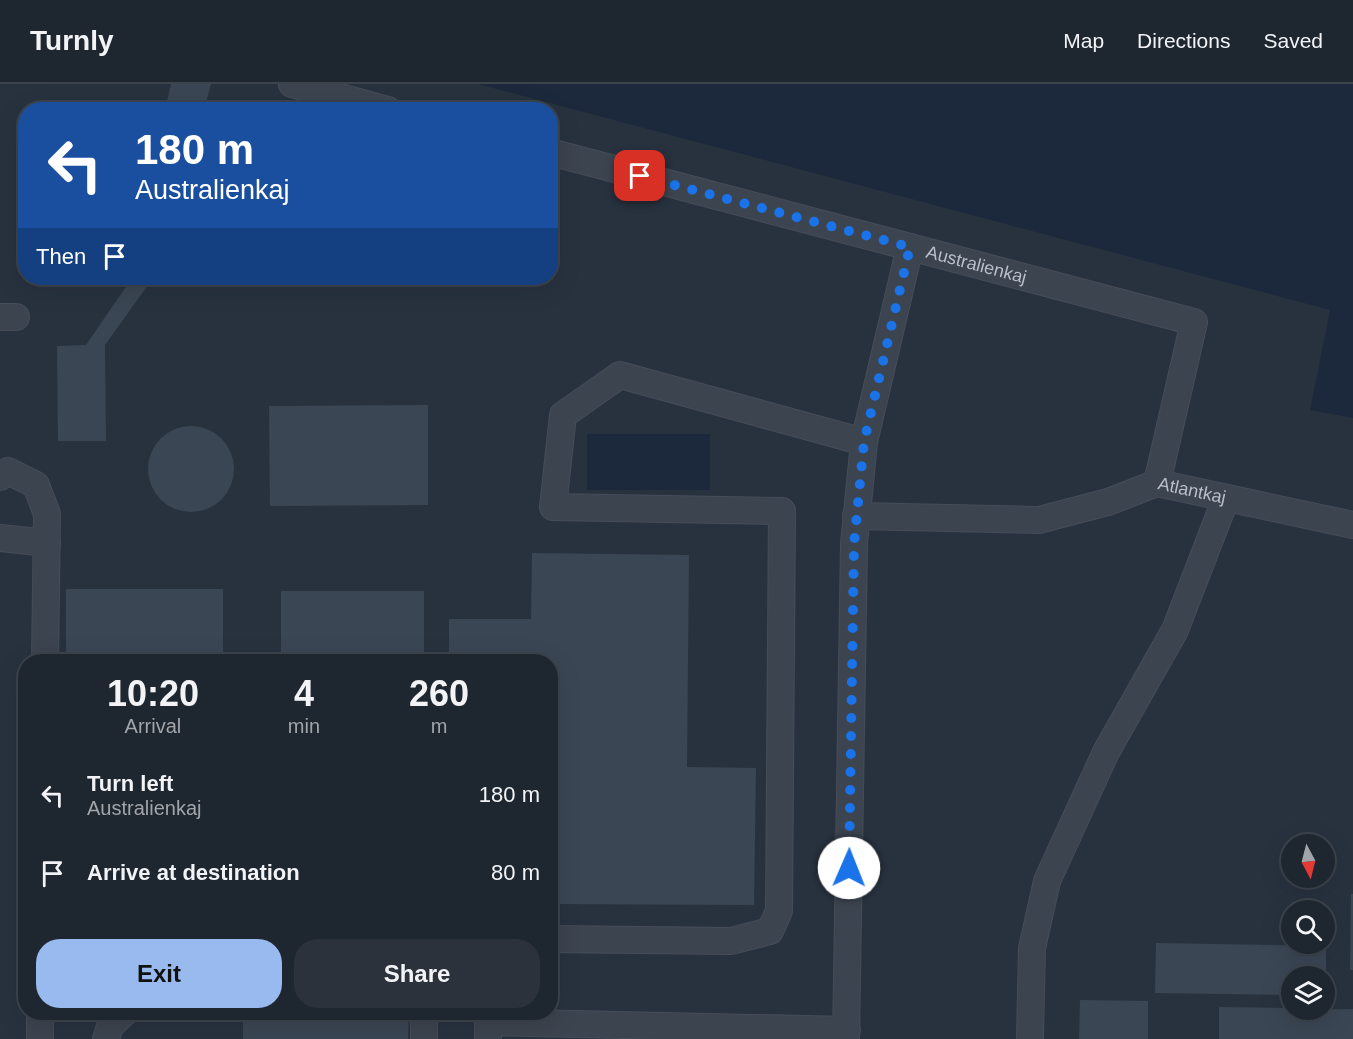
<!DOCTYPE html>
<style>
:root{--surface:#1e262f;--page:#2b323b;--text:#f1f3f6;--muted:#a1a5aa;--line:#3c434b;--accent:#99baef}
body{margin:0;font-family:Helvetica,sans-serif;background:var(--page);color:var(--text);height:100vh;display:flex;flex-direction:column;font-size:22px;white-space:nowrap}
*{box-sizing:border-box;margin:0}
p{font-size:20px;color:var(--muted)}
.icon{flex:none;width:33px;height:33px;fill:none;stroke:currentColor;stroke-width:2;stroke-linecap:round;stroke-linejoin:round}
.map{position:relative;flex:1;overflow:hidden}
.sheet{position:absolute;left:18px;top:570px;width:540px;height:366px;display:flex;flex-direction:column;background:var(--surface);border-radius:24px;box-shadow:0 6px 24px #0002,0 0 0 2px var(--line)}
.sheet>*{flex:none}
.hud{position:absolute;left:18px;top:18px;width:540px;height:183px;border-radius:24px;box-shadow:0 6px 24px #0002,0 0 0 2px var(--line);background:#1a4fa0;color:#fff;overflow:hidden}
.needle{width:39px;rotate:173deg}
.buttons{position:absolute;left:1281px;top:750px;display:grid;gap:12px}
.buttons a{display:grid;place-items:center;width:54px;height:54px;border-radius:50%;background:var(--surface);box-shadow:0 6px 24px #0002,0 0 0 2px var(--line);font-size:30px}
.pin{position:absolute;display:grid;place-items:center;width:51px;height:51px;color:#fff;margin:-26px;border-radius:12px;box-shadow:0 3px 9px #0006}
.me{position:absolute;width:66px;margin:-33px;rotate:1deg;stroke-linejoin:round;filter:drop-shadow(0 0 4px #0008)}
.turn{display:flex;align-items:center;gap:21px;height:126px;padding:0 18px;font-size:27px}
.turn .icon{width:78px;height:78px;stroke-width:2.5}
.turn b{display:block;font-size:42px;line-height:51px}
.then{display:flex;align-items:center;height:57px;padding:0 18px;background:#0003;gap:12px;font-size:22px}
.eta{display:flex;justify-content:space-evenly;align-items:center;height:102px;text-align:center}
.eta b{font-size:36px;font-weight:700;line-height:42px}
.action{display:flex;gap:12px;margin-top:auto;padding:12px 18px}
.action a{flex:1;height:69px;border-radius:24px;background:var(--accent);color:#111;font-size:24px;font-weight:700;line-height:69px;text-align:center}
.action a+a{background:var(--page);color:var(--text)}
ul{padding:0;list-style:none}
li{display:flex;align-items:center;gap:18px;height:78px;padding:0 18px}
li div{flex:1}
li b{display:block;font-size:22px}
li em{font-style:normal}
header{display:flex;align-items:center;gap:36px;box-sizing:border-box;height:84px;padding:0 30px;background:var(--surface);border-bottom:2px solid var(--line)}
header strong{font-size:28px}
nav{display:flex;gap:33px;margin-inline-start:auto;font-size:21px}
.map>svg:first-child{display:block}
</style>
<header>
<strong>Turnly</strong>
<nav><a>Map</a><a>Directions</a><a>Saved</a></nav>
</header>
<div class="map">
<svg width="1353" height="955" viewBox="0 0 1353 955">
<rect width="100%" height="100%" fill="#28323f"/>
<g fill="#1c293c">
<path d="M478,0H1353V334L1310,326L1330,226Z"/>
<rect x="587" y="350" width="123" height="56"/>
</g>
<g fill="#3b4654">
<path d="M171,0H211L204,26H165Z"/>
<path d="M132,194H153L105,261L106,357H58L57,262L86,261Z"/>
<path d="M428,321V421L270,422L269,322Z"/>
<circle cx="191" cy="385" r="43"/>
<path d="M532,469L689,471L687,683L756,684L754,821L550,820V578H449V535H531Z"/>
<rect x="66" y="505" width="157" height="73"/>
<rect x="281" y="507" width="143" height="71"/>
<path d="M1351,810H1353V886H1350Z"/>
<path d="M1156,859L1326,862V892H1292V911L1155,909Z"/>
<path d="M1080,916L1148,917V955H1079Z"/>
<path d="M1219,923L1292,924V926L1353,925V955H1219Z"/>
<path d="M243,928H409L408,955H243Z"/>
</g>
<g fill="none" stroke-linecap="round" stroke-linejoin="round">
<g stroke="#464d58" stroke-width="28">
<g id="minor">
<path d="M292,0L388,26"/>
<path id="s1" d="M550,68L1194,238L1157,399L1353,441"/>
<path d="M0,233H16"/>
<path d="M0,393L8,387L36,401L47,430L45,578"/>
<path d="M856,432L1039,436L1108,418L1157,399"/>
<path d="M0,454L47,459"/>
<path d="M550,855L731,857L770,847L779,827L782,427L553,423L563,331L620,291L864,358"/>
<path d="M40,955V928"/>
<path d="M106,955L110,942L125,928"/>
<path d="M424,955V928"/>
<path d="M488,955V938L847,946"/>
<path d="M846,955L854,460L864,358L910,163"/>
<path d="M1030,955L1032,864L1047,797L1106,668L1175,546L1226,414"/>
</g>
</g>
<use href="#minor" stroke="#3c444f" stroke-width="26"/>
</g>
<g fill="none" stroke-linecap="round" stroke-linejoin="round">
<path stroke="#1a73e8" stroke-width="10" stroke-dasharray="0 18" d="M640,92L910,163L864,358L854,460L849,784"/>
</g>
<g text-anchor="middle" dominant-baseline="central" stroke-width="6" stroke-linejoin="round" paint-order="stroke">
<g font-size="18" fill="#b9bfc9" stroke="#212934">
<text stroke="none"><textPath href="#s1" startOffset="441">Australienkaj</textPath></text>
<text stroke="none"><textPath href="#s1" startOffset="867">Atlantkaj</textPath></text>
</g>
</g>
</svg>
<div class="buttons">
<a><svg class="needle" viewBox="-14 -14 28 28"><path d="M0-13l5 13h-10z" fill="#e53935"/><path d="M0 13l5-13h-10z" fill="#a1a5aa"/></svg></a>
<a><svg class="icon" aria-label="search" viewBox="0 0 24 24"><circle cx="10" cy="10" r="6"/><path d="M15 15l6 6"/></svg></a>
<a><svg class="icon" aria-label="layers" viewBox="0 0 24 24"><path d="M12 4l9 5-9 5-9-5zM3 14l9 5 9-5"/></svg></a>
</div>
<div class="pin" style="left:640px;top:92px;background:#d93025"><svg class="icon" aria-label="arrive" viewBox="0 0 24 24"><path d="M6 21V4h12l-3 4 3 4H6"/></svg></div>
<svg class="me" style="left:849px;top:784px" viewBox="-20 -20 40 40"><circle r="19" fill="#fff"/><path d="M0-13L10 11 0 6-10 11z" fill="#1a73e8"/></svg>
<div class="hud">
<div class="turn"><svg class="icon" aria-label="left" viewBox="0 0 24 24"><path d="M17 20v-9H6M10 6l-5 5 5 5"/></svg><div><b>180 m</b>Australienkaj</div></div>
<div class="then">Then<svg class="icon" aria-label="arrive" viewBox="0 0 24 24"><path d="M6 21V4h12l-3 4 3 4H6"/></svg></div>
</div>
<section class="sheet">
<div class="eta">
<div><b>10:20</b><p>Arrival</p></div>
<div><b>4</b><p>min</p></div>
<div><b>260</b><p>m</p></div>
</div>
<ul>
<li><svg class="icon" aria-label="left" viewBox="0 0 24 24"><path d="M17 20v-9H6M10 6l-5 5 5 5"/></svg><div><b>Turn left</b><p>Australienkaj</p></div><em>180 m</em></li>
<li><svg class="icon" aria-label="arrive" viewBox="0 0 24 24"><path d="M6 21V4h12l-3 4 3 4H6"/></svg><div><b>Arrive at destination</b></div><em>80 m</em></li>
</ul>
<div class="action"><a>Exit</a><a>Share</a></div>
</section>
</div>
